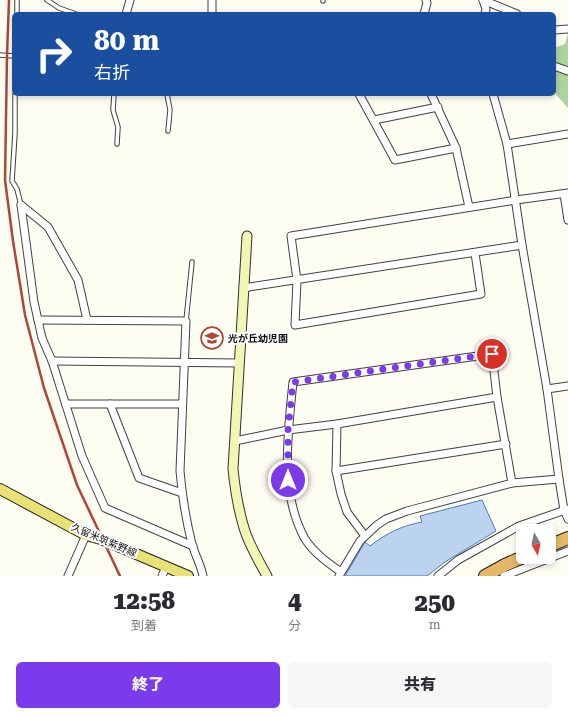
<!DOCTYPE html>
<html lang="ja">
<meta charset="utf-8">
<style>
:root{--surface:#fff;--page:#f7f7f7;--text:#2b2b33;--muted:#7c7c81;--accent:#7c3aed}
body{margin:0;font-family:"Roboto Serif","Noto Sans JP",serif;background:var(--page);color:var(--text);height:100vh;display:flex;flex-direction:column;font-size:15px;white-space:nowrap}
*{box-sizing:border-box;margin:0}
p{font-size:13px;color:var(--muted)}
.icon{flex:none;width:22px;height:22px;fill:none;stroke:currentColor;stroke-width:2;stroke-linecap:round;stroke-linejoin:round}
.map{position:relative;height:576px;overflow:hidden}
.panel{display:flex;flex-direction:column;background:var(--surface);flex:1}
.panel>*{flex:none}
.top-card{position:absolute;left:12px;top:12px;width:544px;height:84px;border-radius:6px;box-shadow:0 2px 6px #0003;background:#1a4fa0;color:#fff;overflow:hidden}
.needle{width:26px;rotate:171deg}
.controls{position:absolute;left:516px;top:524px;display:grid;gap:8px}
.controls a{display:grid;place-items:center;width:40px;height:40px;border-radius:6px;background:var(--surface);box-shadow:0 2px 6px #0003;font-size:20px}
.pin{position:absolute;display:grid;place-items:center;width:34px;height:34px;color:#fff;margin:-17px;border:2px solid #fff;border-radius:50%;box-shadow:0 1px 4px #0007}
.me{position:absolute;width:44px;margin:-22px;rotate:0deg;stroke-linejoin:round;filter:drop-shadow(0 0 3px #0008)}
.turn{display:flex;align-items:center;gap:14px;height:84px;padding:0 16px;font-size:18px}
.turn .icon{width:52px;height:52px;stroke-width:2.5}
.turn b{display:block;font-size:28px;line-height:34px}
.eta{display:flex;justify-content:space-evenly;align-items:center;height:68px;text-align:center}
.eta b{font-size:24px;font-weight:800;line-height:28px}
.action{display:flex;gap:8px;margin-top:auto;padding:8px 16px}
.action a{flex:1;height:46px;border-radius:6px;background:var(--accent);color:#fff;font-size:16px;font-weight:800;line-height:46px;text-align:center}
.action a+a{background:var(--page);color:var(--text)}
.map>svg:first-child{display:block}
</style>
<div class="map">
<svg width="568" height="576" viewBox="0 0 568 576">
<rect width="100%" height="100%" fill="#fdfdf1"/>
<path fill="#aed39f" d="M568,33V108L554,92V48L565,44Z"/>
<path fill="#bcd3ef" stroke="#4b7cbe" d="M482,500L496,531L445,562L427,576H345L365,542L370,546C387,533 401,526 422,522L420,516Z"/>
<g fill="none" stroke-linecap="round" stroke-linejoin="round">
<g stroke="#414141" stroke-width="5.5">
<g id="lane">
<path d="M47,0L59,8L76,14"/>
<path d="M323,1V0"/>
<path d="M17,14V0"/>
<path d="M0,55L14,56"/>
<path d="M15,94V133L12,181L17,189L21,205"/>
<path d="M114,94L113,110L118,127L117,144"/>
<path d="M167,94L170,110L168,131"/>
<path d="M186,321L192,262"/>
</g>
</g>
<g stroke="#414141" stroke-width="9">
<g id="street">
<path d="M212,0V14"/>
<path d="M483,0L517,14"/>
<path d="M483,0L486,9L485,14"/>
<path d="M126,14L130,0"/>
<path d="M424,14L427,3L426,0"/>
<path d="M554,30L568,29"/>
<path d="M554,66L568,71"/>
<path d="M359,94L395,160L456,148"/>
<path d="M431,94L456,148L469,207"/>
<path d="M493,94L507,144L522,245L547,389L559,479L564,510L568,519"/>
<path d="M374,120L438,107"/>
<path d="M507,144L568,134"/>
<path d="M564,194L568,220"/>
<path d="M21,205L34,302L42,338L52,361L82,456L105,508L193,546"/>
<path d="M21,205L48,227L78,280L87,320"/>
<path d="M475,253L481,294L295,325L297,280L291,236L516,200L568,193"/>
<path d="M243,288L522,245"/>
<path d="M38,320L186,321L180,471C182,495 186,520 192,544C195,555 201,565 203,576"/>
<path d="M52,361L239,363"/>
<path d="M547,389L568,386"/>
<path d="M66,404H182"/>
<path d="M110,404L139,478L182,493"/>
<path d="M337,424L336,471L341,494L347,512L365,536"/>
<path d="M235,441L288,430L337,424L497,397"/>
<path d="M336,471L506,444"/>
<path d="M341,572C328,563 314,553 305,539C279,492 288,433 293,382L492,354L497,397L512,483"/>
<path d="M68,576L86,535"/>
<path d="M162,576L166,567"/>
<path d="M339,576L360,541L377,525L386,519L407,511L512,483L559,479"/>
<path d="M438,576L458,560L519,526L568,509"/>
<path d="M504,576L568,551"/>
</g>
</g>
<g stroke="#303030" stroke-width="11">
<path id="secondary" d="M247,236L233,469C235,489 238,508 244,528C249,545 259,561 267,576"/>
</g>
<g stroke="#1f1f1f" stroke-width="12">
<path id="primary" d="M0,489L86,535L101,539L188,576"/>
</g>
<g stroke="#1f1f1f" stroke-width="14">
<g id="highway">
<path d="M549,546L568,538"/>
<path d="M485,576L505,565L523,557"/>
</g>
</g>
<use href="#lane" stroke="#fff" stroke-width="3.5"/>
<use href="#street" stroke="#fff" stroke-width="7"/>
<use href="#secondary" stroke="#f1f6b4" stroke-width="9"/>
<use href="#primary" stroke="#e9e176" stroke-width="10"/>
<use href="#highway" stroke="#e4b769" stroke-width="12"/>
<path stroke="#af4636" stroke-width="2.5" d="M9,0L7,55L5,180L13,241L25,315L44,388L77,485L120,576"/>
</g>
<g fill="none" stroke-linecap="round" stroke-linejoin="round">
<path stroke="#7c3aed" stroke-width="7" stroke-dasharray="0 12.6" d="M288,480V430L293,382L492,354"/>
</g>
<defs>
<g id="school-ring" transform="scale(1.15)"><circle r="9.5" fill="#fff" stroke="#af4636" stroke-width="1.5"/><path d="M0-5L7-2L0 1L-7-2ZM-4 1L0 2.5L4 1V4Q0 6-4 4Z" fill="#af4636"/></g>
</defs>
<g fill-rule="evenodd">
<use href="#school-ring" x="212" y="338"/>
</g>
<g text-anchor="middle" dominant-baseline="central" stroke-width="4" stroke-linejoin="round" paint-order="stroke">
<g font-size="10" font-weight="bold" fill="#0e0e0e" stroke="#fff" text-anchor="start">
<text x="228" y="338">光が丘幼児園</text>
</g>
<g font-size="10" fill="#0e0e0e" stroke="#fff">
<text transform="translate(104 540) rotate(23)">久留米筑紫野線</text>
</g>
</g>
</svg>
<div class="controls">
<a><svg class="needle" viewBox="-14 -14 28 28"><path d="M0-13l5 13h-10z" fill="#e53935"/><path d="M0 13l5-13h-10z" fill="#7c7c81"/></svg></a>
</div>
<div class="pin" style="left:492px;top:354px;background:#d93025"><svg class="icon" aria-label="arrive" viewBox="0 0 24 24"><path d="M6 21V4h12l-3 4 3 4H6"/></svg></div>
<svg class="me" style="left:288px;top:480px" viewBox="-20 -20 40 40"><circle r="17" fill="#7c3aed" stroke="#fff" stroke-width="3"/><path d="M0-11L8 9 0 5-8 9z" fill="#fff"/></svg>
<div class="top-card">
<div class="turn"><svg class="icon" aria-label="right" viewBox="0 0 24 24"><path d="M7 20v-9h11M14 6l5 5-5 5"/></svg><div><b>80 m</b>右折</div></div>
</div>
</div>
<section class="panel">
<div class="eta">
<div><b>12:58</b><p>到着</p></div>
<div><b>4</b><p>分</p></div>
<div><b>250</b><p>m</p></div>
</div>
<div class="action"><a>終了</a><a>共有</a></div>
</section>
